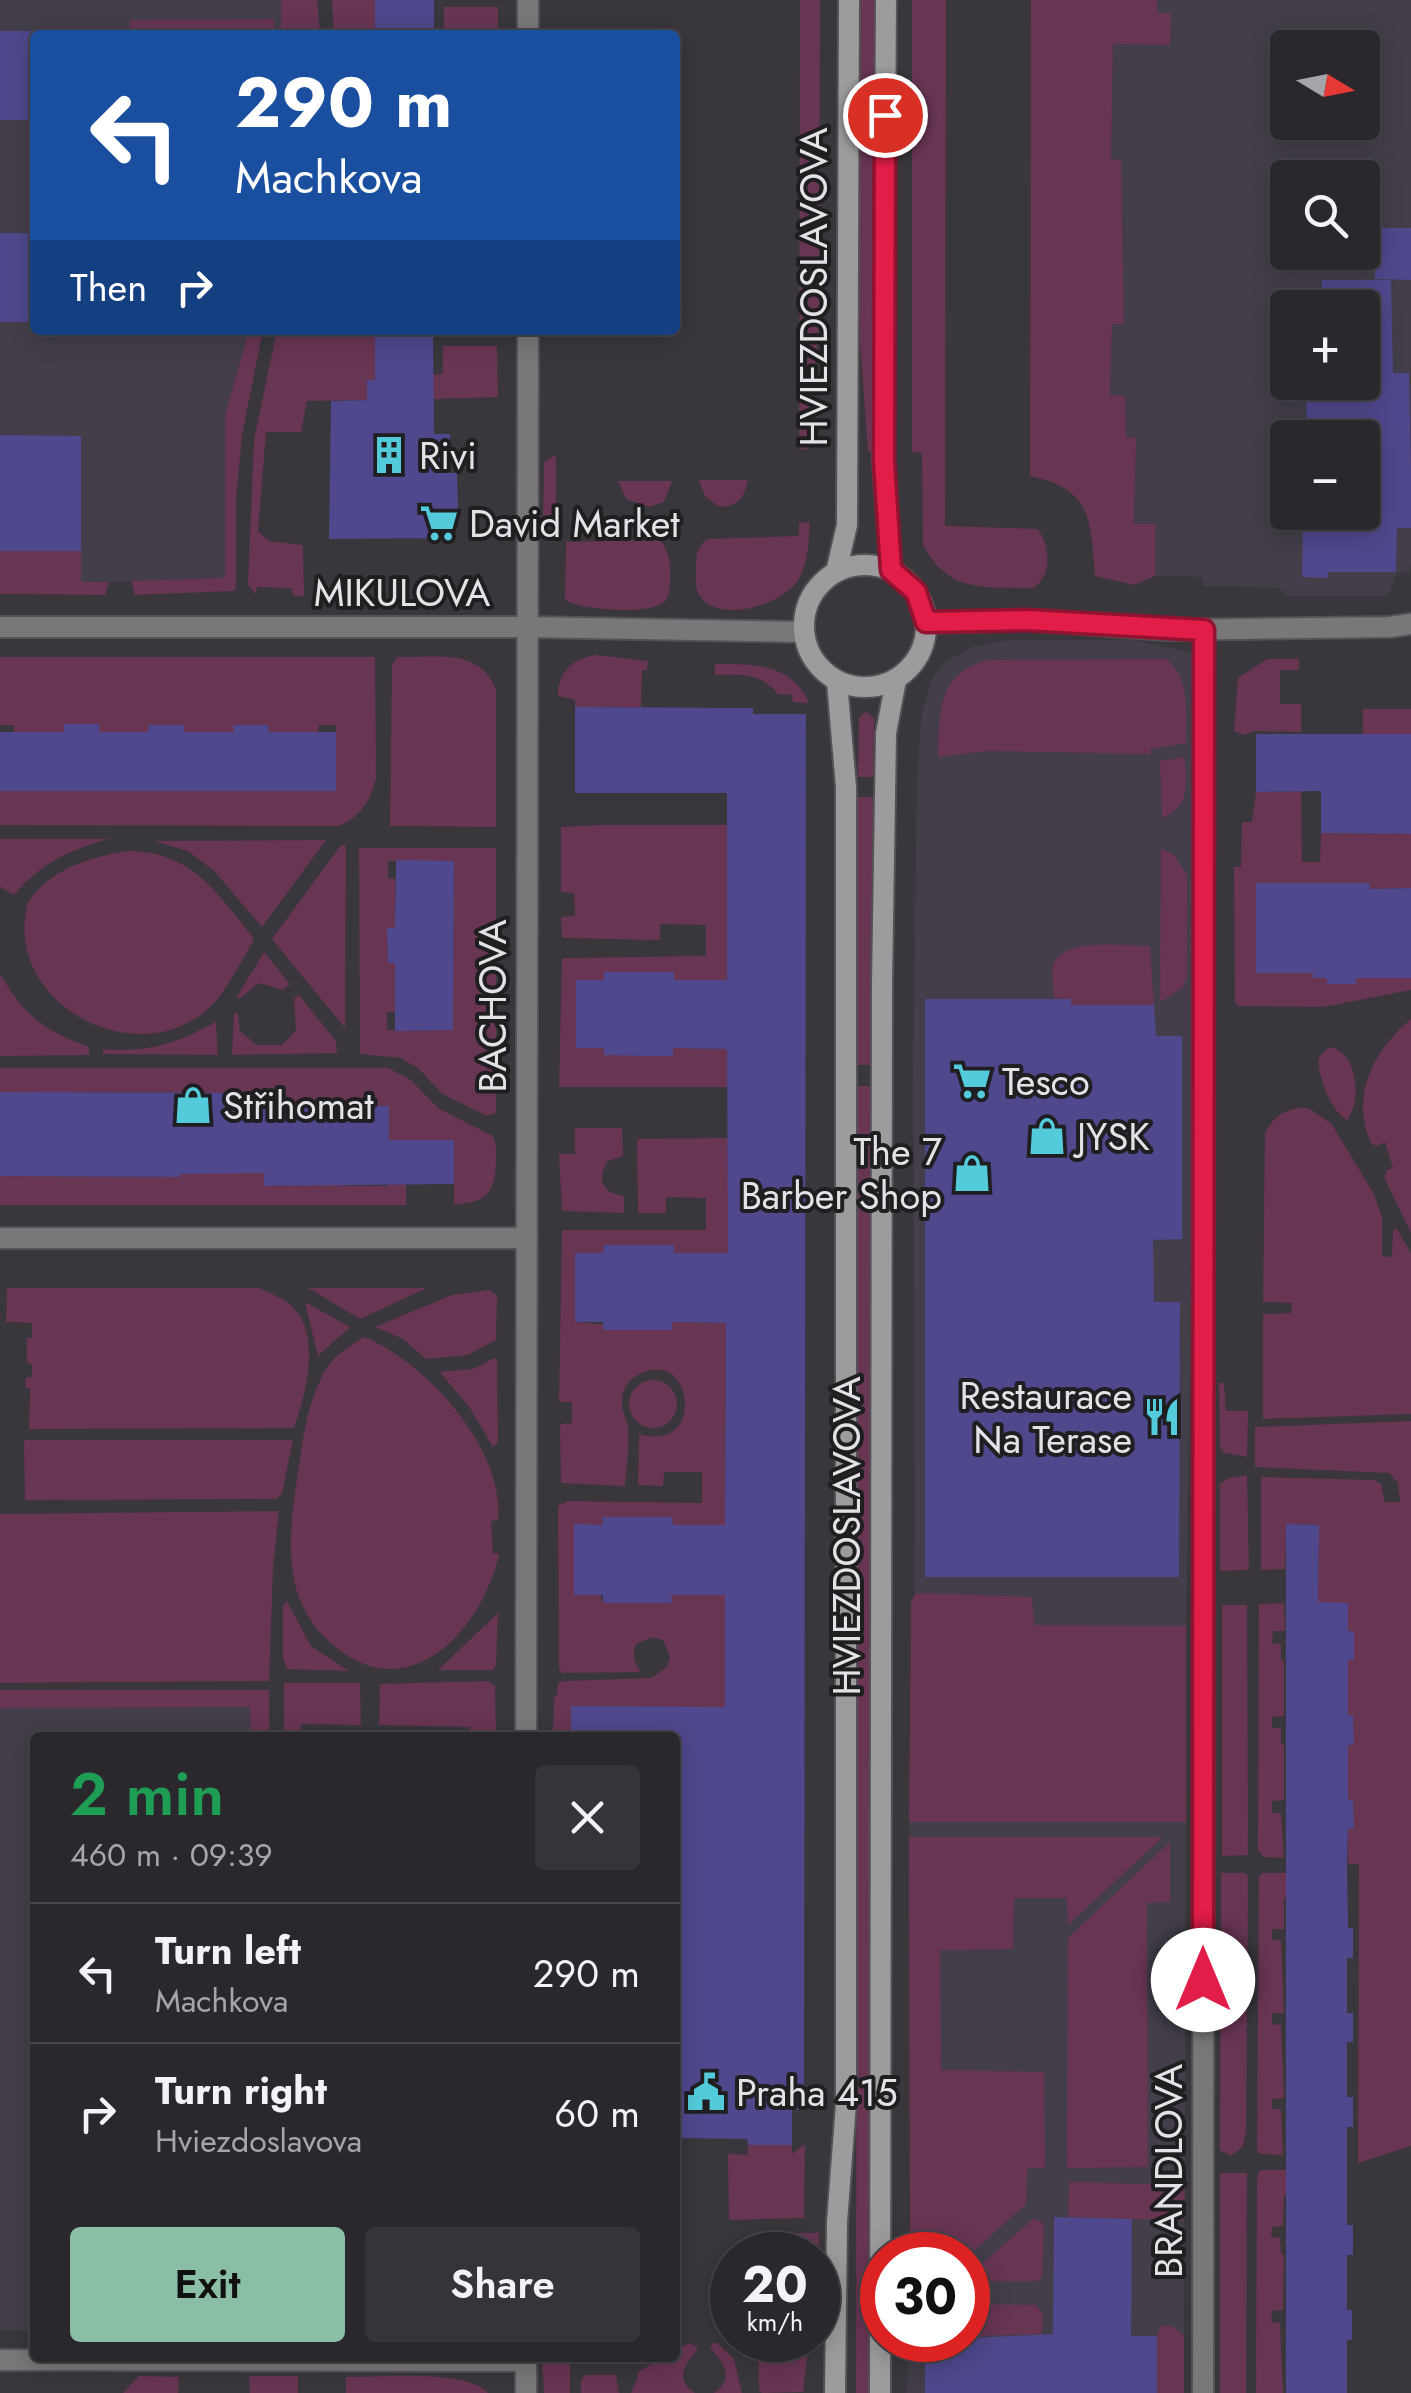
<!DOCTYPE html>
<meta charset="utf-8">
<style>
:root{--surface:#2b282d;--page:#373439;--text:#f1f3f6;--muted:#a6a6aa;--line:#474449;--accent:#8abfa5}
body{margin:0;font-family:Jost,sans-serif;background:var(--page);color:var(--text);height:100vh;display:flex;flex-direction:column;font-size:38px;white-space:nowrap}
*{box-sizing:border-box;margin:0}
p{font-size:32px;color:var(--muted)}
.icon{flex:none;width:55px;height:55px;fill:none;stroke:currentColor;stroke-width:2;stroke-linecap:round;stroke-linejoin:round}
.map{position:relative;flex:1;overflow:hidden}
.side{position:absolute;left:30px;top:1732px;width:650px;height:630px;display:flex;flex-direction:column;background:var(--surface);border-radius:10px;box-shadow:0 5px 25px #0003,0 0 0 2px var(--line)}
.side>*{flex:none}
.top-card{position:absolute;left:30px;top:30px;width:650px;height:305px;border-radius:10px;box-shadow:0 5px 25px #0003,0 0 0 2px var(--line);background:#1a4fa0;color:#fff;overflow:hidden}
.needle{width:65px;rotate:100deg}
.fabs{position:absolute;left:1270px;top:30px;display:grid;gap:20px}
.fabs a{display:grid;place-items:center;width:110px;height:110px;border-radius:10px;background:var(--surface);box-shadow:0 5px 25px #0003,0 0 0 2px var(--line);font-size:50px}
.speed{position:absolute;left:710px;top:2232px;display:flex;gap:20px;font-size:50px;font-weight:700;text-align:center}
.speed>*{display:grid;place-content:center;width:130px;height:130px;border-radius:50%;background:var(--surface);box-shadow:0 5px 25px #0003,0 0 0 2px var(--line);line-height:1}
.speed small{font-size:25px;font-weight:400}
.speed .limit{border:15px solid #d22;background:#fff;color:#111}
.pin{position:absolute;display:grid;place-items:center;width:85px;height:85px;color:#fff;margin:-42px;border:5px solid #fff;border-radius:50%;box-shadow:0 2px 10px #0007}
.me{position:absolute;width:110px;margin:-55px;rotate:0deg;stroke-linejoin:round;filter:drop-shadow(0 0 8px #0008)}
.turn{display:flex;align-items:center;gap:35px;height:210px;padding:0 40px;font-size:45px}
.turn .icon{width:130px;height:130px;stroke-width:2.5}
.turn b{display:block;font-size:70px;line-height:85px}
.then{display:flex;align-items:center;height:95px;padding:0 40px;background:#0003;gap:20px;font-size:38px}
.round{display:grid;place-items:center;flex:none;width:105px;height:105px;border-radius:10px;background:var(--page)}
.summary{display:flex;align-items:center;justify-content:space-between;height:170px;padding:0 40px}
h1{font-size:60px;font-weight:600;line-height:75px;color:#1e9e55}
.action{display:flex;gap:20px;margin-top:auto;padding:20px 40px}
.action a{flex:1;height:115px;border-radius:10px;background:var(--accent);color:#111;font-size:40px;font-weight:600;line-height:115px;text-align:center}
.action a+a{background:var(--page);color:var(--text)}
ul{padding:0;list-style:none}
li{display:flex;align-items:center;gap:30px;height:140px;padding:0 40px;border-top:2px solid var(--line)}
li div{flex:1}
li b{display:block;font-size:38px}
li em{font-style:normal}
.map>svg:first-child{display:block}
</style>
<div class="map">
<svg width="1411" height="2393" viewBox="0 0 1411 2393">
<rect width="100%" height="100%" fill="#39363c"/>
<g fill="#433e49" fill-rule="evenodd">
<path d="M0,0H281V35H35V330H249L225,415V579L81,582L0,551Z"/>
<path d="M1157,0H1411V563L1410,572L1398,573L1388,596H1287L1279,588L1203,586V577L1155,576V524H1134L1136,439L1126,437L1125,397L1110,395L1112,323H1124L1121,161L1111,160L1113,43L1170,13H1157ZM1288,48H1362V122H1288ZM1288,178H1362V252H1288ZM1288,308H1362V382H1288ZM1288,438H1362V512H1288Z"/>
<path d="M1008,640H1131L1195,653L1192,1276L1186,1626L1033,1625L1032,1598L915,1594L913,1065L917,777L922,712L933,677L947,661L974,646Z"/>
<path d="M251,1707V1737L35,1738V2330H0V1708Z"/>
<path d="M909,1822H1186L1184,2393H907L909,2340H968V2255H910Z"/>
</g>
<g fill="#683553" fill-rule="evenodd">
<path d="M281,0H317L320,35H281Z"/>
<path d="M332,0H375V35H334Z"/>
<path d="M800,0H820L819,325L808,449L799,450Z"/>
<path d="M860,0H874V451L868,452L859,327Z"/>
<path d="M912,0H946L945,526L1038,529C1050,547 1053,576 1033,588C985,587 949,594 923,545L922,453L912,452Z"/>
<path d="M1031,0H1157V13H1171L1170,45L1113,44L1111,159L1121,160L1124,324H1112L1110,395L1125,396L1126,437L1136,438L1134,524H1155V576L1134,585L1095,576C1090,520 1093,489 1030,476Z"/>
<rect x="444" y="7" width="54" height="28"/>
<path d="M274,19V35H130V20Z"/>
<path d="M249,330H263L242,435L236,499V588L233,591L135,595L131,581L225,578V415Z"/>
<path d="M277,330L375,331V380L368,400L307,401L301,432H266L258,531L269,541L303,545L304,596H293L292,588L257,587L256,594L248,585L254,440Z"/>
<path d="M443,346H497L498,397L433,399V375L443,374Z"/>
<path d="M556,455V521H543L544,462Z"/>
<path d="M699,480H748C744,498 738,506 719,507L705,496Z"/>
<path d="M618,481H672L664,502L649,507L626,499Z"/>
<path d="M810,522C809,542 808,566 797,582C781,605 718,624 700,596C694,588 696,576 696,566C696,554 697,548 707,539L799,536V523Z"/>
<path d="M660,540C668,550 670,558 670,570C670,580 671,593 665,601C652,616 581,610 565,600L566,542Z"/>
<path d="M0,551H81V582H109L105,595L0,594Z"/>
<path d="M596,655L648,661L647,670H642L641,707H575V700L558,696C558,672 572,659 596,655Z"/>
<path d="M0,657H375L376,778C370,801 361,817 338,826L0,825V791L336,790V725H319L318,732H269L268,725H234V732H184V725H149L148,732H99V725L65,724L64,732H14V725H0Z"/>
<path d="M397,657C434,658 481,647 496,690V827L390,826L392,665Z"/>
<path d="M1166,659C1191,678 1186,716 1186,743L1151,749L1150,754L988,751L938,757C940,712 936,674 988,660Z"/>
<path d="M1267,659H1299V670H1280V704H1301V732L1253,731L1244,735L1234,731L1238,678Z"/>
<path d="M715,664C753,664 792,663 809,703L792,702L793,695L778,694C760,672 742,675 715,675Z"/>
<rect x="1363" y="709" width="48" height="25"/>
<path d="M866,711L874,718L873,777H858L859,718Z"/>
<path d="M1185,757C1186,783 1191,807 1162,818L1160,761Z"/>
<path d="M1301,791L1302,862H1320L1321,833L1411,834V888L1370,889L1369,883H1257L1256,972L1313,973V978H1327V984L1356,978H1411V990L1323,1007L1238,1006L1235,1002L1234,867H1241L1242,822H1252L1256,792Z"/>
<path d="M858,797H874L873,1065H858Z"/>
<path d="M599,825H727V980H674L673,972H605L604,980H576V1047L604,1048L605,1055L673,1048L727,1049V1087H559L562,958L706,956V925L660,924V940L562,938L561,917L575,916L574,893L561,892V827Z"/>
<path d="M0,839H109C69,850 41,863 14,895L0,887Z"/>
<path d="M326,840L262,927L214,871L188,851L154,841Z"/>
<path d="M341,845H345L346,851L345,1028L272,939Z"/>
<path d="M359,848H496V1113L487,1116L442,1094L419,1069L401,1058L360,1054ZM388,861H454L453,1030H387V1012H395V963L388,962L387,929L395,928V879L388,878Z"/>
<path d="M1161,849L1173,854L1187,875V977L1182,988L1160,1002Z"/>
<path d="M127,851C192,851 216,892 254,938C250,949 242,960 236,971C229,982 223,994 214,1003C142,1079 0,1004 28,902C53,868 87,858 127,851Z"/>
<path d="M1150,946L1154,1005H1082L1070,1036L1071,999L1054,998C1054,989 1051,975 1053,966C1061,936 1126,946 1150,946Z"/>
<path d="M264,952L290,984L283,990L259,983L239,999L237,997Z"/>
<path d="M0,974C25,1016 43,1030 89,1047V1055L0,1056Z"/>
<path d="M299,995L336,1041L337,1053L232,1055L234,1013H238L240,1031L257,1045H282L296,1030L294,999Z"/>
<path d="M1411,1019V1233L1384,1177L1387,1170L1393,1168L1385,1142L1376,1146L1371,1143C1350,1095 1374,1050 1411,1019Z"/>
<path d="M216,1022L218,1055L103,1054V1049C152,1052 172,1045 216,1022Z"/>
<path d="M1329,1047C1358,1051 1362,1101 1347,1120C1330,1110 1319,1078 1318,1059Z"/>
<path d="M0,1068H388L411,1080L438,1108L493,1136C497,1146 496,1152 496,1162C495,1194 485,1203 454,1204V1140L406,1141V1205H0V1176L179,1177L180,1166L220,1173H265L264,1186H303L348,1180V1186H388L389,1106L264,1105V1093L0,1092Z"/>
<path d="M858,1086H873L871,2393H856Z"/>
<path d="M1297,1108H1308L1331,1123L1374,1194L1382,1217V1256L1392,1257L1393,1230L1396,1228L1411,1253V1414L1263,1419V1314L1291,1313L1292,1303L1263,1302L1265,1133C1273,1118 1281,1112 1297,1108Z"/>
<path d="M575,1128H622L623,1156L608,1161C596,1179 602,1193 624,1196V1213L562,1211L559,1154H575Z"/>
<path d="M728,1138V1253H674V1245H605L603,1253H575V1322L672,1330V1322L726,1323L725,1525H673L672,1517L602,1518L603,1525H575L603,1603H626L648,1595V1603H671V1595H725V1707L571,1706V1737L553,1738L554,1698L557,1694L558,1683L563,1681L652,1678L667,1666L670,1657L663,1640L653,1637L636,1644C632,1656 634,1662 641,1672L563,1673L559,1669L558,1506L568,1501L702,1503V1472H664L663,1486L638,1485L639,1434C708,1455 693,1344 638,1375C629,1380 622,1390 622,1400C621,1410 625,1414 627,1423C631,1441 626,1467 625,1486L561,1483L560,1424L572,1423V1402H559L562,1230H706V1198L666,1197V1213H638L637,1139Z"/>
<path d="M7,1288H259C268,1292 279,1297 287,1302C324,1329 306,1393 294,1428L29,1429L30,1389L25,1388L26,1378L32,1377V1364L27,1363V1338H32V1323L6,1322Z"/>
<path d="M308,1288H427L360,1319Z"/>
<path d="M490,1290L497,1296L496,1340L468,1355L426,1359L403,1339L375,1327L452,1295Z"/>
<path d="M305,1302L350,1327L318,1356Z"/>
<path d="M364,1337C425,1361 506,1450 498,1520L491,1521L493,1553L499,1554C484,1625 413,1708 338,1649C317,1633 303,1613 296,1588C285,1548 294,1500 300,1459C304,1430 311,1390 329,1365C337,1353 352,1345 364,1337Z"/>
<path d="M494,1358L497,1359L498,1442L493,1447L470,1408L440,1372L473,1369Z"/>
<circle cx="653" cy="1404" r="24"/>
<path d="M1219,1383H1224L1226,1411H1248L1247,1457L1225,1453L1220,1448Z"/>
<path d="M1411,1421V2146L1358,2163L1359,1864H1348V1604L1318,1603V1525L1286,1524L1285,1569L1261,1570V1477L1374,1480L1381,1484L1385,1502H1400L1398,1483L1389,1473L1255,1467V1427Z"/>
<path d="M24,1440H293L282,1493L276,1499L25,1500Z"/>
<path d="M1247,1475L1249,1570L1220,1571V1484L1229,1478Z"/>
<path d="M279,1511L273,1569L269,1681L0,1683V1514Z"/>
<path d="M923,1593L1032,1597L1034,1625L1186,1626V1822H909L911,1602L915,1594Z"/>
<path d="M287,1601L311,1646L349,1671L287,1669L283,1659V1606Z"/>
<path d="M1284,1603L1285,1631H1273L1272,1643L1281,1644V1660L1284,1661V1716L1272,1717V1728H1281V1744L1284,1745V1800L1272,1801V1813H1281L1284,1858L1263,1857L1258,1850L1259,1604Z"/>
<path d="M1222,1605H1247L1248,1855L1222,1856Z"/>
<path d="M498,1613L496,1665L493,1670H438Z"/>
<path d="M487,1681L495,1686L496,1737H471L470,1727L379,1725L380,1684Z"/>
<path d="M284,1683H360L361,1725L301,1724L300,1737H284Z"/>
<path d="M0,1690H269V1737H251L250,1707L0,1708Z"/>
<path d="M909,1837H1163L1068,1925L1067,1898H1014L1013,1949L940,1950L941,2070L1044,2072L1045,2168H1027L1026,2204L968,2256L910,2255Z"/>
<path d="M1170,1842V1902L1147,1903L1148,2167L1067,2168L1068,1938Z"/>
<path d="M1221,1873H1245L1248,1877L1246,2131L1243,2146L1231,2156L1220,2150Z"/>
<path d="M1262,1873H1323L1322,1898H1284V1929H1272V1940H1281L1284,2013H1272V2024L1281,2025L1284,2098L1272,2099V2109H1281L1283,2155L1260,2154L1257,2150L1259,1877Z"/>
<path d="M805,2144L804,2218L729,2220L728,2154L747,2155L748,2145H792V2154Z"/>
<path d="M1264,2170H1317L1322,2195H1284L1283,2226L1272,2227L1271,2237L1280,2238L1281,2254L1284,2255L1283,2310L1272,2311L1271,2322L1280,2323L1283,2393H1256L1257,2179L1259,2171Z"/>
<path d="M1220,2173H1247L1246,2393H1220Z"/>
<path d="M1069,2182L1185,2185L1184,2220L1068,2217Z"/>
<path d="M1034,2218L1044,2224L1042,2277L1037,2281H975L971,2276L974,2271Z"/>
<path d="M759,2233H819L818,2279V2255H759Z"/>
<path d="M968,2304L1036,2305L1043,2315L1042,2334L968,2336Z"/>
<path d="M1161,2326H1172L1184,2336V2393H1157V2336Z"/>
<path d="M758,2340H809L803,2392L762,2393L759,2390Z"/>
<path d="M690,2343L698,2349C686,2364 673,2378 695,2393H631L638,2377L637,2372L663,2358H675V2350Z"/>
<path d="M712,2343H717L734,2359L742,2393H714C735,2379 725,2363 710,2348Z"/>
<path d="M542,2358H570V2393H544Z"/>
<path d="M585,2375H616L619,2393H581V2381Z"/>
<path d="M139,2376L179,2377L178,2393H123Z"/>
<path d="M249,2376H298V2393H250Z"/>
<path d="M346,2377C377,2377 469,2369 488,2393H346Z"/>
</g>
<g fill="#4f488c">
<rect x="375" y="0" width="59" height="35"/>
<rect x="0" y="31" width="35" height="89"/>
<path d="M1375,228H1411V280L1375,279Z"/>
<rect x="0" y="233" width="35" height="89"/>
<path d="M1322,280H1391L1393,373H1409L1411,472V528H1397L1396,572H1328V578L1302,577L1303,527L1336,528V512H1362V438H1307L1306,383L1362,382V308H1322Z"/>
<path d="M375,330H433L434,434H450L449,473H457L458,512H449V538L329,539L331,401L367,400V380H375Z"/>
<path d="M0,435L81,436V551H0Z"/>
<path d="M575,707L753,708V714H806L804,2109L792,2110V2145H748L747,2139L675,2138V1738H571V1706L725,1707V1595H671L672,1603H603V1595H574V1524L603,1525L602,1517H672L673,1525H725L726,1323L672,1322V1330H603V1322H575V1253H603L604,1245H674V1253H728L727,1049L673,1048V1056H649L604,1055V1048H576V980H604V972H674V980H727V793H575Z"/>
<path d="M64,724H99V732H148L149,725H184V732H234L233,725H268L269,732H336V791H0V732H64Z"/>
<path d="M1256,734H1411V834L1321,833V791L1256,792Z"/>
<path d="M396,860L454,861L453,1030L395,1031V963H388L387,928H395Z"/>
<path d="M1256,883H1370V889L1411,888V978H1356V984H1327V978H1313V973H1256Z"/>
<path d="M925,999H1071V1005H1154L1156,1036H1182V1239L1153,1240L1154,1302H1180L1179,1577H925Z"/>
<path d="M0,1092L264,1093V1105L389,1106V1140H454V1184L263,1186L265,1173L180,1174V1177L0,1176Z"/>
<path d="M1286,1524L1319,1525L1318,1602L1348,1603V1631H1354V1660H1348V1715H1353L1354,1745H1348V1800L1353,1799L1354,1829H1348L1347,1864L1348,1928H1353V1958H1347V2013H1353V2042H1347V2097H1353V2127H1347V2225H1353V2255H1347V2310H1352V2340H1347V2393H1286Z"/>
<path d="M1054,2217L1132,2219L1131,2336H1157V2393H925V2340L1053,2334Z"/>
</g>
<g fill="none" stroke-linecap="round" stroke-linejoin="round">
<g stroke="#545257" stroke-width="24">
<g id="street">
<path d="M528,35V0"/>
<path d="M927,623L1027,620L1167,630L1390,627L1411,624"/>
<path d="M0,627H527L804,632"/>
<path d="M0,1238H527"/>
<path d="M526,1738L528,330"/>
<path d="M0,2360L526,2361"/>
<path d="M526,2393V2358"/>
<path d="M1203,2393L1204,630"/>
</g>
</g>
<g stroke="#545257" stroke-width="24">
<g id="secondary">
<path d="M886,0L883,461L891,570"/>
<circle cx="865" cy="626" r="61"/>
<path d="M836,572L847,525L849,0"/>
<path d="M835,2393L837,2222L846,2104V787L837,682"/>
<path d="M880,2393L882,985L886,733L896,680"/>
</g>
</g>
<use href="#street" stroke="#7a777a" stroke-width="20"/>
<use href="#secondary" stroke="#9e9b9e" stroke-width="20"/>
</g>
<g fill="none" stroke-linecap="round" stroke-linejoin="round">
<g stroke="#92132f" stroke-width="25">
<path id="route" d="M885,115L884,462L891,570L916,592L926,622L1027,620L1204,630L1203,1980"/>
</g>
<use href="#route" stroke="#e11d48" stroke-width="18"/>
</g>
<defs>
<g id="building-bare" transform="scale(3)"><path d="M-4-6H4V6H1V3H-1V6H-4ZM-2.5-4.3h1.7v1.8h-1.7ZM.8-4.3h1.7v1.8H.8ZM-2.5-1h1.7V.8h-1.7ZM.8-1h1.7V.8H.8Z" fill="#53cbda" stroke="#1f1e21" stroke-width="2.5" paint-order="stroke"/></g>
<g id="supermarket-bare" transform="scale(3)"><path d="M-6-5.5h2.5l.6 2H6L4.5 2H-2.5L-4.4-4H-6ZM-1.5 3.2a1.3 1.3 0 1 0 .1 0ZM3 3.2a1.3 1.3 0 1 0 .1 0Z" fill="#53cbda" stroke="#1f1e21" stroke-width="2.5" paint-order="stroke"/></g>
<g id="shop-bare" transform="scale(3)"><path d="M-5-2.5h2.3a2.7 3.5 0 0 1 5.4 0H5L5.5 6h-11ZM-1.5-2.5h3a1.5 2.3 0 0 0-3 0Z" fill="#53cbda" stroke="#1f1e21" stroke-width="2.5" paint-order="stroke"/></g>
<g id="restaurant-bare" transform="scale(3)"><path d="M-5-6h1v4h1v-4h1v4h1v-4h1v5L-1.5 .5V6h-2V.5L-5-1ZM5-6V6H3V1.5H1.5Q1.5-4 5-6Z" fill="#53cbda" stroke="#1f1e21" stroke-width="2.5" paint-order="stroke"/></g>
<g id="civic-bare" transform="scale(3)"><path d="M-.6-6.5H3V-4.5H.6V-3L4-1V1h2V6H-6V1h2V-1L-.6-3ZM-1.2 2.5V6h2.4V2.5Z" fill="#53cbda" stroke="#1f1e21" stroke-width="2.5" paint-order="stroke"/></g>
</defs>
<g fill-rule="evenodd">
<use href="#building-bare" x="389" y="455"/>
<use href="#supermarket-bare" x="439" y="523"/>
<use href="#supermarket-bare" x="972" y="1081"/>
<use href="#shop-bare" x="193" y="1105"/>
<use href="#shop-bare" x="1047" y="1136"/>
<use href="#shop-bare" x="972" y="1173"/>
<use href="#restaurant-bare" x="1162" y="1417"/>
<use href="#civic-bare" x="706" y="2092"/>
</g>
<g text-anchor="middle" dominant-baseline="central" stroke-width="8" stroke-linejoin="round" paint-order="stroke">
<g font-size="38" fill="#e4e2e6" stroke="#1f1e21">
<text transform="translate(813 287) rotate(-90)">HVIEZDOSLAVOVA</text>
<text x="402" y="592">MIKULOVA</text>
<text transform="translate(492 1006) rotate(-90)">BACHOVA</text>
<text transform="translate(846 1536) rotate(-90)">HVIEZDOSLAVOVA</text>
<text transform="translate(1168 2171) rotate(-90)">BRANDLOVA</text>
</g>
<g font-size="38" fill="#e4e2e6" stroke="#1f1e21" text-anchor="start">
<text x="419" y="455">Rivi</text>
<text x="469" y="523">David Market</text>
<text x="1002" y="1081">Tesco</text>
<text x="223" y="1105">Střihomat</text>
<text x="1077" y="1136">JYSK</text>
<text x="942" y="1151" text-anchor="end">The 7<tspan x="942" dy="44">Barber Shop</tspan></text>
<text x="1132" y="1395" text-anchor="end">Restaurace<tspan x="1132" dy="44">Na Terase</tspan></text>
<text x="736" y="2092">Praha 415</text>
</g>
</g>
</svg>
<div class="fabs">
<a><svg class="needle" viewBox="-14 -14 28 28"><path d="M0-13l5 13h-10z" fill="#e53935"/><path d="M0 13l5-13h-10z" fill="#a6a6aa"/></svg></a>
<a><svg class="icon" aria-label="search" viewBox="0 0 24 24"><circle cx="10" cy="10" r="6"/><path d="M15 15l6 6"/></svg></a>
<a>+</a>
<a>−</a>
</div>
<div class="speed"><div>20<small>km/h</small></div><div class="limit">30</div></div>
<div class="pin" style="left:885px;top:115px;background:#d93025"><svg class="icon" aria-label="arrive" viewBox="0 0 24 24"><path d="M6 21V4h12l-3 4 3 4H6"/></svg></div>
<svg class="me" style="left:1203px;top:1980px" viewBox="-20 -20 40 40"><circle r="19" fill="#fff"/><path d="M0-13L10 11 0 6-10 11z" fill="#e11d48"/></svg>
<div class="top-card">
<div class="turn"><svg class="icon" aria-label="left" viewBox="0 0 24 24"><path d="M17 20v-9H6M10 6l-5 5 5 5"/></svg><div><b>290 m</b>Machkova</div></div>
<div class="then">Then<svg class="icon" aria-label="right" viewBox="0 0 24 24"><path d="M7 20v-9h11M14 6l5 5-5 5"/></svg></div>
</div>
<section class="side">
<div class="summary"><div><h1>2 min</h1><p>460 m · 09:39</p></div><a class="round"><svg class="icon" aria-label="close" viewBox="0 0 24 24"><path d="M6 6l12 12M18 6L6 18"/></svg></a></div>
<ul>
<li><svg class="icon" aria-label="left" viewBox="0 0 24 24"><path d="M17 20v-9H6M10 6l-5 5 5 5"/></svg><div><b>Turn left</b><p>Machkova</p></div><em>290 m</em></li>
<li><svg class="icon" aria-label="right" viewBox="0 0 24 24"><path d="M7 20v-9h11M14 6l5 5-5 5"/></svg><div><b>Turn right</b><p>Hviezdoslavova</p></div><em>60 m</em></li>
</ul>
<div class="action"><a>Exit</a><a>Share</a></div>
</section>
</div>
